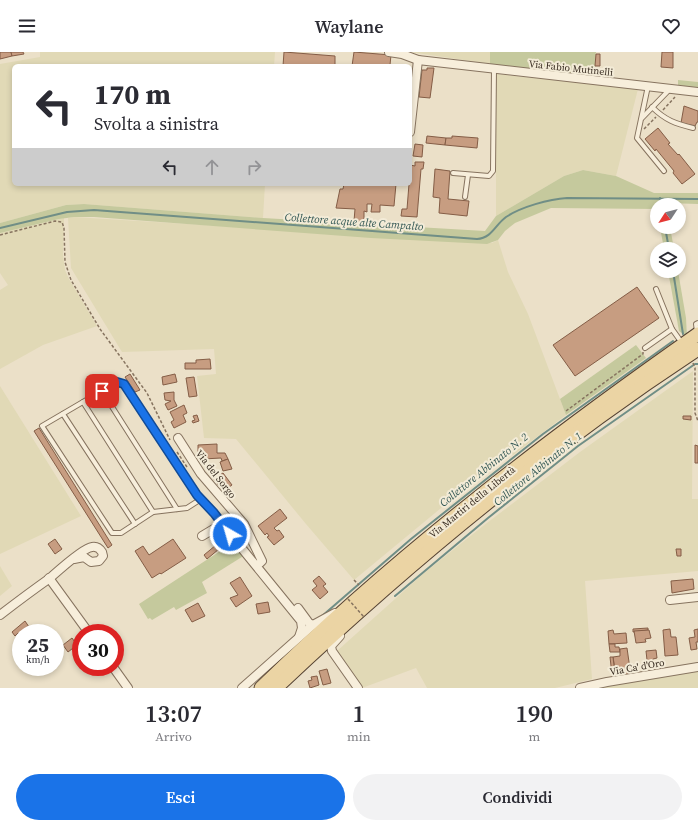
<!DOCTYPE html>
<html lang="it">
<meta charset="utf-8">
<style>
:root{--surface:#fff;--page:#f2f2f3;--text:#2b2b33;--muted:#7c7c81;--accent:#1a73e8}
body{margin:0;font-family:"Source Serif 4",serif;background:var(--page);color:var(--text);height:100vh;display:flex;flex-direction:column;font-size:15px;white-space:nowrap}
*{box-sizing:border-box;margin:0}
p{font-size:13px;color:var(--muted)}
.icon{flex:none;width:22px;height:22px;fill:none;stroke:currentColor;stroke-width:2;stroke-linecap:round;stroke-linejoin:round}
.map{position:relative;height:636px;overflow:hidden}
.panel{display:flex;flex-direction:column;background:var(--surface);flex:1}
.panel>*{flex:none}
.banner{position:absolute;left:12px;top:12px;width:400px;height:122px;border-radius:6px;box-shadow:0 2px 6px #0003;background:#fff;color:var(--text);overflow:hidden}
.needle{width:26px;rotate:234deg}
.controls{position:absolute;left:650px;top:146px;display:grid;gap:8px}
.controls a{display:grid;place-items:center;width:36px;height:36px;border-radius:50%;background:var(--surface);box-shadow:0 2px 6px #0003;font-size:20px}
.speed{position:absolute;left:12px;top:572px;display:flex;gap:8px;font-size:20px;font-weight:700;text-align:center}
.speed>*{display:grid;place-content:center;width:52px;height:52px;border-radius:50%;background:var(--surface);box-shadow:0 2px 6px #0003;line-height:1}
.speed small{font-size:10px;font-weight:400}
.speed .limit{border:6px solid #d22;background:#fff;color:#111}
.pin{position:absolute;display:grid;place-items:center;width:34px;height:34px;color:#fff;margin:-17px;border-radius:8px;box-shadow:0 2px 6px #0006}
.me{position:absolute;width:44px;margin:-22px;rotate:322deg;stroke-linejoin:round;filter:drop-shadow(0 0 3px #0008)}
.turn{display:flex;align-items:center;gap:14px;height:84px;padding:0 16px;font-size:18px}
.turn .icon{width:52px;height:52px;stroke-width:2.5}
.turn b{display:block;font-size:28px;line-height:34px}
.lanes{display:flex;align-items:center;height:38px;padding:0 16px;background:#0003;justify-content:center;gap:20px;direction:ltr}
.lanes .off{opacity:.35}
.eta{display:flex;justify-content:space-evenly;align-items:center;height:68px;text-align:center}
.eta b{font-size:24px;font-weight:600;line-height:28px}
.button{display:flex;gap:8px;margin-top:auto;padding:8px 16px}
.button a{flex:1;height:46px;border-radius:24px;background:var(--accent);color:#fff;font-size:16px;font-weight:600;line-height:46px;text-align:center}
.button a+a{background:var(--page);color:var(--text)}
header{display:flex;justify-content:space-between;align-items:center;height:52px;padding:0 16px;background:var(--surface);font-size:18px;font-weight:600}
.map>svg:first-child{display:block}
</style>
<header><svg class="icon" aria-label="menu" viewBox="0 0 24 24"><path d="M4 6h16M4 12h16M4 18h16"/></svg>Waylane<svg class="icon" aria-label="heart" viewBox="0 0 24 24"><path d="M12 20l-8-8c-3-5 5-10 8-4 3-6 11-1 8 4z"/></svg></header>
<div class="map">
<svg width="698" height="636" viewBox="0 0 698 636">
<rect width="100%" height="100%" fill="#ebe0c8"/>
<g fill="#e1d9b6">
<path d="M40,0H275L274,14H14V132H265L263,166L84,152L66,153L0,171V12L40,5Z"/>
<path d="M410,0H490V12Z"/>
<path d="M497,22L638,37L616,124L583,118L564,124L496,164V24Z"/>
<path d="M74,165L492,191L498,188L508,220L528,262L566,363L513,403L510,399L354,528L306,472L236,387L204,386L197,324L216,322L214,297L122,300L71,216L68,166Z"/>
<path d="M64,166L63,203L65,218L69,227L97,274L43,293L0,317V238L8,233L0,221V181Z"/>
<path d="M693,319L692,447H698V519L585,529L592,627L555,636H427L416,616L362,636L337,599L424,521L483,474L580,400Z"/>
<path d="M0,334L81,464L0,502Z"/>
<path d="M0,514L12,534L0,544Z"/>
<path d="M698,618V636H596L613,632Z"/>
</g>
<g fill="#c5c99d">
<path d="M490,0H596L595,19L600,20L596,25L490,12Z"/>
<path d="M678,28L698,30V36L678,33Z"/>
<path d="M583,118L616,124L654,141H698V152L666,151V153H657V157L551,156L515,171L505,179L498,188L487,192L371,186L94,165H74L59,167L0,181V171L66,153L84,152L263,166L485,179L496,164L564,124Z"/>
<path d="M660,175H670L674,197H664Z"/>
<path d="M668,219H678L686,266L687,285L679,279Z"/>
<path d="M636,293L646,306L566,363L560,347Z"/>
<path d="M234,490L245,503L202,530L207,541L176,558L174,555L152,568L150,566L148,567L139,552Z"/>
</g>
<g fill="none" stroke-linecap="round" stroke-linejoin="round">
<g stroke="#708e86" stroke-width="2">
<path d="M660,146L662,153"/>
<path d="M665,175L669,197"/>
<path d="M0,176L67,160L94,158L477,187C492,186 495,173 506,165C521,155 549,147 567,146L698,147"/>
<path d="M673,219L683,282"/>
<path d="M395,544L488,466L578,394L695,312H698"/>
<path d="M322,564L411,487L543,382L673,289"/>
</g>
</g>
<g fill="#c79d81" stroke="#845d46">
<path d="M0,0H11L12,4L0,7Z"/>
<path d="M11,0H23L24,2L12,4Z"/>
<path d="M284,0L335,4V14H283Z"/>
<path d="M354,0L391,3L390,13L402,14H352Z"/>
<path d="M662,0H673V16L661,15Z"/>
<path d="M596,2H600V14H595Z"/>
<path d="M427,16H434L430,46L419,45L422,18H427Z"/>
<path d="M684,54L698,59V70H697L695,74L681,71Z"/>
<path d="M658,76L670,91L668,92L678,103L679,102L695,122L682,132L673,121L674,119L656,97L655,99L645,87Z"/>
<path d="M427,84L446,86L445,93L426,91Z"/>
<path d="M452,84L478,86L477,96L445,93L446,86H452Z"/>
<path d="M415,92L423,93L422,105L413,104Z"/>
<path d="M415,110H424L423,117H421L417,165L401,164L402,157H407L409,132H410V113L415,114Z"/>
<path d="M435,117L450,119L448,147L469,149L467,164L439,161L440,146L433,145Z"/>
<path d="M344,132H396L394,154L380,153V160H371L372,152H367V160L364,159V170L354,169L355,157L336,156L340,137H343Z"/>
<path d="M637,235L659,266L575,324L553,293Z"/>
<path d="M210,307L211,317H185V311H196V308Z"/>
<path d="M130,322L140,338L135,340L125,325Z"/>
<path d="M175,322L177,330L163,333L162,325Z"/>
<path d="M194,325L197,344L189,345L186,326Z"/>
<path d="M174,340V348L177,354L168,358L165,352L171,349L165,348L164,341Z"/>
<path d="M184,353L187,361L183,363L186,370L174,376L171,370L174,368L170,360Z"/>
<path d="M197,363L199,369L193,371L192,369L195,368L193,364Z"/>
<path d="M683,364H691V368L683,367Z"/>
<path d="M39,376L112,493L108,496L34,379Z"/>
<path d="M217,392V401H225L228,407L222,409L221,406L203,407V399L198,400V393Z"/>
<path d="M695,393L698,394V411H695Z"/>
<path d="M228,407L232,417L223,419L220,410Z"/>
<path d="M223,421L232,433L223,439L214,427Z"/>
<path d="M280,457L287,466L274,476L277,479L279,478L284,485L274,493L267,485L269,484L267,481L265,483L258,474Z"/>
<path d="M55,487L62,497L55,502L48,492Z"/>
<path d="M173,487L186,506L161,522L160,521L152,526L135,499L143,494L149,503Z"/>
<path d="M223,487L224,489L228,487L229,490L220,496L218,491Z"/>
<path d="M216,493L219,497L207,507L204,503Z"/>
<path d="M676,497H681V504H677Z"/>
<path d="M319,524L326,532L323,534L328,540L320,547L312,538L317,534L313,529Z"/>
<path d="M240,525L252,544L236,555L230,546L238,543L230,531Z"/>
<path d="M693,527L694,537L672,541L671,529Z"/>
<path d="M268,550L270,560L258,562L256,552Z"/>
<path d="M198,551L205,564L192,570L185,558Z"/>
<path d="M25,569L31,578L27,581L23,580L20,583L18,581L15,584L12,580Z"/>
<path d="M648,576V578L633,580V577Z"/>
<path d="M670,577L671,585H676L678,603L665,604L663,578Z"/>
<path d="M698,577V590H696L697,597L691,598L689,586L695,585L694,578Z"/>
<path d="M613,578L614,582L626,581L627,591L609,592L608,579Z"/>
<path d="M649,578L651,586L645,587L646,590L636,591L634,579Z"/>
<path d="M72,586L77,593L68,600L63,593Z"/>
<path d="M609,592H615V595H619L620,600H610Z"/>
<path d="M627,596L630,617H628L629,622L616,624L613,605L620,604V597Z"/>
<path d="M656,598L657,606L653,607V616L648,617L646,599Z"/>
<path d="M81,604V614L80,615L75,609Z"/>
<path d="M610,605H613L615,622L612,623Z"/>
<path d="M634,616L635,621L629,622L628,617Z"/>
<path d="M327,617L331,631L323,633L319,619Z"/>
<path d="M317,624L319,633L310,636L308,629L312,628L311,625Z"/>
</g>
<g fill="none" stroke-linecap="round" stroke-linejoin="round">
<g stroke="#86735f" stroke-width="6">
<g id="service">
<path d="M648,34L637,86L664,119"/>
<path d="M652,55C665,68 676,72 693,76"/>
<path d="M642,66L669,38"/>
<path d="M453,121L489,124L493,119L494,17"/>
<path d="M465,145L468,123"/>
<path d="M656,237L672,277"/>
<path d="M697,280L696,272L698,271"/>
<path d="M645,296L672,277L682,291"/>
<path d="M102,339L177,457"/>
<path d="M83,350L153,460"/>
<path d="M63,362L135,472"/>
<path d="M201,447L187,456L153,460L121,481H112L42,374L117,330L124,332L197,443C206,452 214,461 222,472"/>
</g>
</g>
<g stroke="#86735f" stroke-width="10">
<g id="minor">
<path d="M389,0L402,2L418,8L698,40"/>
<path d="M410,80L418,8"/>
<path d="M178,386L201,422L244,472L262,509L260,511"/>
<path d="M202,484L222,472L301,569L302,576L299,585"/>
<path d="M49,526L89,581"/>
<path d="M670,548L698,545"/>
<path d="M298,556L309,571L313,573"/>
<path d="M0,563C17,550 33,538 50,526C58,519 83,496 92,495C97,494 100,497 102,500L103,504L99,509L91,510L84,505L74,507"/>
<path d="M340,584L331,594L332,599L358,636"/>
<path d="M113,615L128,636"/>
<path d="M242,636L313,573L335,561"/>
<path d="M580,636L607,630L698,615"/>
</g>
</g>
<g stroke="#554232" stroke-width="15">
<g id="primary">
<path d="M261,636C396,504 544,390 698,282"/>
<path d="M276,636C407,512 547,396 698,297"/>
</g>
</g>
<g stroke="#86735f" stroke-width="1.5" stroke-dasharray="3 2" stroke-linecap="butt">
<path d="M663,58L675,45"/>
<path d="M644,77L656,65"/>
<path d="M0,183L55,169L62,170L64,176L65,210L71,228L100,277L147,341L170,388"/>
<path d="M693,311L695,316V361L698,369"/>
<path d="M566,359L643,302V300"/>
<path d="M177,400L187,415"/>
<path d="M354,528L359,533"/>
</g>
<use href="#service" stroke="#f7eedb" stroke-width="4"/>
<use href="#minor" stroke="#f7eedb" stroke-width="8"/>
<use href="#primary" stroke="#ebd4a4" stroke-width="13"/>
<path stroke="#86735f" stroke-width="1.5" stroke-dasharray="3 2" stroke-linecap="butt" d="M348,547L364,565"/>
</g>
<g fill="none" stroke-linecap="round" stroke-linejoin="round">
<g stroke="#114b97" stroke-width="10">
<path id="route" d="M102,339L117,330L124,332L197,443L214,461L230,482"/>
</g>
<use href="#route" stroke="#1a73e8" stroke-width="7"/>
</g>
<g text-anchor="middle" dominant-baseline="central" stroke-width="4" stroke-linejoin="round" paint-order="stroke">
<g font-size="10" fill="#382c21" stroke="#f3ebd7">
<text transform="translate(571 16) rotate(6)">Via Fabio Mutinelli</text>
<text transform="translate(216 422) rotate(52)">Via del Sorgo</text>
<text transform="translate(472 450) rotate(-39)">Via Martiri della Libertà</text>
<text transform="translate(637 615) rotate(-10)">Via Ca' d'Oro</text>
</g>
<g font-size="11" font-style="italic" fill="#315653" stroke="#f3ebd7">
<text transform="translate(354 170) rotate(4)">Collettore acque alte Campalto</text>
<text transform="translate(538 417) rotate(-39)">Collettore Abbinato N. 1</text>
<text transform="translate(484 418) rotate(-39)">Collettore Abbinato N. 2</text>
</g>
</g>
</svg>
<div class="controls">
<a><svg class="needle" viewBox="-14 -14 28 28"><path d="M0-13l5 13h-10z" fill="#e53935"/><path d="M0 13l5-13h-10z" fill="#7c7c81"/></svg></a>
<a><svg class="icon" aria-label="layers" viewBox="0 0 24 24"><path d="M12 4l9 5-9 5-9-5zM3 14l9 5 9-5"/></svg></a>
</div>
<div class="speed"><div>25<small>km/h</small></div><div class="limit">30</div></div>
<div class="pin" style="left:102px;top:339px;background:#d93025"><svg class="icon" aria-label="arrive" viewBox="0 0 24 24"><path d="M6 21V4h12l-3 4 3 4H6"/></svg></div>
<svg class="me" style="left:230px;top:482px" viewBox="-20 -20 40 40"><circle r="17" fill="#1a73e8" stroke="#fff" stroke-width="3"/><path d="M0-11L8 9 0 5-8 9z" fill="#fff"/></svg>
<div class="banner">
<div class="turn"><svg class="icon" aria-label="left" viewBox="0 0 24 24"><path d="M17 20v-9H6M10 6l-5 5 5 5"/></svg><div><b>170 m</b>Svolta a sinistra</div></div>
<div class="lanes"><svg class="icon" aria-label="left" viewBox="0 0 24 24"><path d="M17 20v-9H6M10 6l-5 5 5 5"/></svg><svg class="icon off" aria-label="ahead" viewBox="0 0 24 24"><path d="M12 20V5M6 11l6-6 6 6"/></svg><svg class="icon off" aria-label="right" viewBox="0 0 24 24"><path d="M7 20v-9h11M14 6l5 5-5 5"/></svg></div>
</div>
</div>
<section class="panel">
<div class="eta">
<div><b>13:07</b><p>Arrivo</p></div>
<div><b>1</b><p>min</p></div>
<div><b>190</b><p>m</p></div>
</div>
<div class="button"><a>Esci</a><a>Condividi</a></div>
</section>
